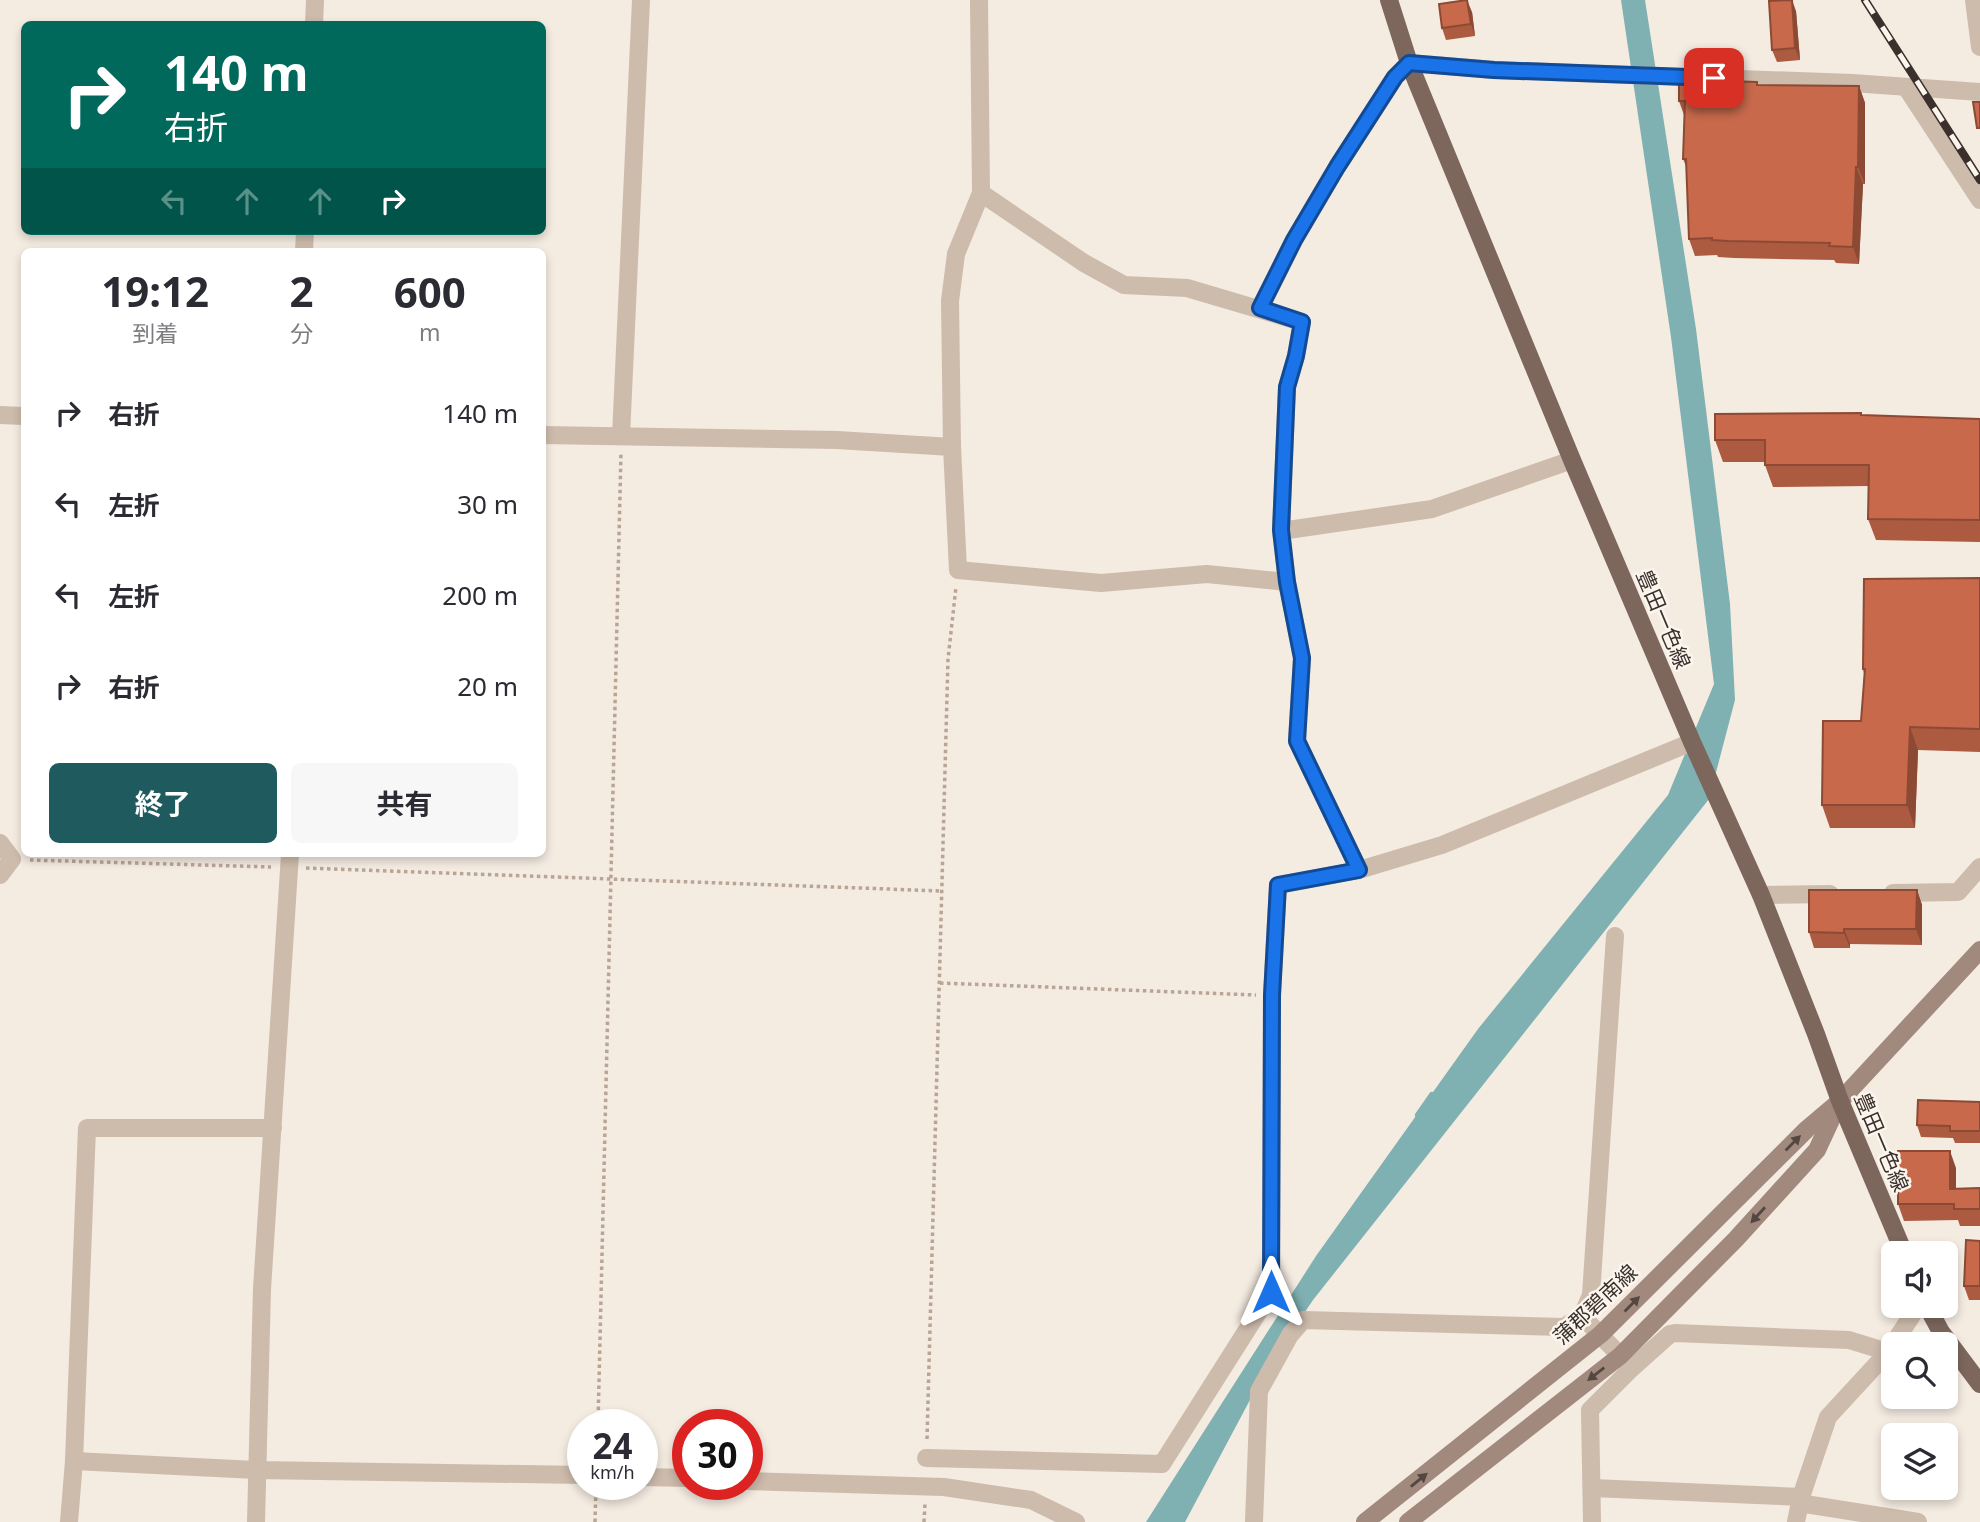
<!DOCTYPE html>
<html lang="ja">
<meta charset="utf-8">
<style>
:root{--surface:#fff;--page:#f7f7f7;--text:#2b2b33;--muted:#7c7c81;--accent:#1f5a5e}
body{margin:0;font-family:"Noto Sans","Noto Sans JP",sans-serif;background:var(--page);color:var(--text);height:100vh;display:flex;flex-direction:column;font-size:26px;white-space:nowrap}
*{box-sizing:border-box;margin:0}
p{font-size:23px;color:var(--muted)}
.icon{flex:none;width:38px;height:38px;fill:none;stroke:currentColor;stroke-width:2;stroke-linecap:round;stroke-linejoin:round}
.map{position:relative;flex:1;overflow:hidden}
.sheet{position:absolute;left:21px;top:248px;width:525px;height:609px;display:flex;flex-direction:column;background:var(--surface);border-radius:10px;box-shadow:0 4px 10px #0003}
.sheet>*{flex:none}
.hud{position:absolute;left:21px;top:21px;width:525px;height:214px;border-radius:10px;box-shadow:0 4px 10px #0003;background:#00695c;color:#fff;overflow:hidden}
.fabs{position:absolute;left:1881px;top:1241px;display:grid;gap:14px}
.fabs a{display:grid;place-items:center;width:77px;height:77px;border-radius:10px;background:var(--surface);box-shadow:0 4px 10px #0003;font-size:35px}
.speed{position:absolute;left:567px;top:1409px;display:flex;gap:14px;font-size:35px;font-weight:700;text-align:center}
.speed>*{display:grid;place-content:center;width:91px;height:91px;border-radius:50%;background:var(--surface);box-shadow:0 4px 10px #0003;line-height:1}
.speed small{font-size:18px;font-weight:400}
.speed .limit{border:10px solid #d22;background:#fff;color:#111}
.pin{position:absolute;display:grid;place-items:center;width:60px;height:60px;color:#fff;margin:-30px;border-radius:14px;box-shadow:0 4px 10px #0006}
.me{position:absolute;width:77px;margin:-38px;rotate:0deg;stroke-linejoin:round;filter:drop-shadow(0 0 5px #0008)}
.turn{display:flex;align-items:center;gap:24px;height:147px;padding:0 28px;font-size:32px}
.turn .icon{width:91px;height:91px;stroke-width:2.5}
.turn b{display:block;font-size:49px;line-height:60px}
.lanes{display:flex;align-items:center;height:66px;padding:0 28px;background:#0003;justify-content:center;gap:35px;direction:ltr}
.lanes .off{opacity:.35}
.eta{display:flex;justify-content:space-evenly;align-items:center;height:119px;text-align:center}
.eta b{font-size:42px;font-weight:700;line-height:49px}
.button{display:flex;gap:14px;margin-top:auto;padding:14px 28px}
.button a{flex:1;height:80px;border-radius:10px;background:var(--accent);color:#fff;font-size:28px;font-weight:700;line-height:80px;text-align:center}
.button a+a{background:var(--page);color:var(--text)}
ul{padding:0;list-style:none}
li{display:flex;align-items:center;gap:21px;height:91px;padding:0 28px}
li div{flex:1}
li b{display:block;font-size:26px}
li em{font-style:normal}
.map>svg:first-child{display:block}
</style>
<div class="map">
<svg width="1980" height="1522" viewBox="0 0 1980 1522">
<rect width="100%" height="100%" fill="#f4ebe1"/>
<path fill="#7fb0b2" d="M1621,0H1645L1696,329L1730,604L1735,700L1709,799L1313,1300L1267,1368L1185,1522H1146L1316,1256L1478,1029L1668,795L1714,684L1671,337Z"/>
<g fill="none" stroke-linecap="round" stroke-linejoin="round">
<path stroke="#7fb0b2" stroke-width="6" d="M1418,1115L1432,1095"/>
<g stroke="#b9a596" stroke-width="3.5" stroke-dasharray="3.5 3.5" stroke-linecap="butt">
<path d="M30,860L271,867"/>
<path d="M306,868L942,891"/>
<path d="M940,983L1256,995"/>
<path d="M598,1424L621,452"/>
<path d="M927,1439L948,659L956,587"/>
<path d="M595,1522L596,1486"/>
<path d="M924,1522L925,1503"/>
</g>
<g stroke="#cdbbac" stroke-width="18">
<path d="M979,0L981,193L956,254L950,301L952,447L958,570L1101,583L1207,574L1287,582"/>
<path d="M1974,0L1980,47"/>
<path d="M1906,87L1980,200"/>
<path d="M981,193L1084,263L1124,285L1187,288L1302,322L1296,356L1287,387L1281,531L1287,582L1302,658L1297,741L1359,870"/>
<path d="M1260,308L1294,240L1337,167L1395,77L1409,63L1494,70L1852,83L1980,92"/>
<path d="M0,415L24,416"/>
<path d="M542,435L837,440L952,447"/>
<path d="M621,436L641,0"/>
<path d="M1281,531L1432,509L1572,460"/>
<path d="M0,843L12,859L0,875"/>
<path d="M1893,893L1958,892L1980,867"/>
<path d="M1761,895L1830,894"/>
<path d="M1632,1368L1670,1334L1675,1333L1849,1340L1888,1352"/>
<path d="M926,1458L1162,1464L1271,1292L1272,995L1278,885L1359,870L1442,845L1692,742"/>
<path d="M1592,1488L1801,1497"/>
<path d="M1799,1503L1918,1522"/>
<path d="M69,1522L74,1461"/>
<path d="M1254,1522L1259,1391L1290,1335L1303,1320L1564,1327L1582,1316"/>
<path d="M1592,1522L1590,1410L1632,1368L1582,1316L1591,1295L1615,936"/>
<path d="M1796,1522L1801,1497L1828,1417L1888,1352L1918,1306"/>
</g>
<g stroke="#cdbbac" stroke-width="18">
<path d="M314,24L315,0"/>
<path d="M304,252L305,231"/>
<path d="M273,1128H87L74,1461L257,1470L583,1475"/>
<path d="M642,1477L688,1478"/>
<path d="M747,1481L944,1487L1031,1500L1076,1522"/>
<path d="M256,1522L262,1289L290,854"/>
</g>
<g stroke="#a18a7d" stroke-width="18">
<path d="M1365,1522L1601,1334L1807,1129L1840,1101L1980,950"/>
<path d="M1408,1522L1620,1356L1736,1239L1817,1150L1837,1107"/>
</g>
<g stroke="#7d675c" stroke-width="18">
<path d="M1389,0L1409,63L1572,460L1692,742L1761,895L1816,1034L1840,1101L1904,1253"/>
<path d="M1927,1306L1941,1332L1980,1384"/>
</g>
<g stroke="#3b302b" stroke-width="8">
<path id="rail" d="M1865,0L1980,180"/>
</g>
<use href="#rail" stroke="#fbf5ee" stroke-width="5" stroke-dasharray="16" stroke-linecap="butt"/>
</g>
<g fill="#ac5a40">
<path d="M1796,11L1800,60L1777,62L1772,50Z"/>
<path d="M1472,12L1475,36L1446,40L1442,28Z"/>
<path d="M1726,81L1757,82L1758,85L1859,86L1865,103V184H1863L1859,264L1836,263L1834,260L1734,258L1718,257L1717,255L1695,256L1689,239L1686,166L1683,159L1684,115L1679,101Z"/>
<path d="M1862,415L1980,419V542L1876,540L1868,519L1869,486L1773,487L1765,465V462H1723L1715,440Z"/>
<path d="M1980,578V752L1918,750L1915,828H1830L1822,805L1861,721L1864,674L1863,669Z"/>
<path d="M1917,890L1922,905V945L1850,944V948H1814L1809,932Z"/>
<path d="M1980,1102V1143H1955L1953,1138L1921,1137L1917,1125Z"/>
<path d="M1956,1168V1189L1980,1188V1226H1960L1958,1220L1904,1221L1898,1204Z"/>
<path d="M1980,1241V1300H1969L1964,1286Z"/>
</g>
<g fill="#8c4a34">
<path d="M1467,0L1472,12L1475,36L1471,24Z"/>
<path d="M1792,0L1796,11L1800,60L1795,48Z"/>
<path d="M1859,86L1865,103V184L1858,167Z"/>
<path d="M1856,167L1863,184L1859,264L1853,247Z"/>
<path d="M1910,727L1918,750L1915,828L1907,805Z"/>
<path d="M1917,890L1922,905V945L1916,929Z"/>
<path d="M1844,929L1850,944V948L1844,933Z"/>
<path d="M1950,1151L1956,1168V1206L1950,1189Z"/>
</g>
<g fill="#c8694b" stroke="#8c4a34" stroke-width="2">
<path d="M1467,0L1471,24L1442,28L1439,4Z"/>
<path d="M1792,0L1795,48L1772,50L1769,1Z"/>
<path d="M1724,77V81L1757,82V85L1859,86L1858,167H1856L1853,247L1829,246L1830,243L1728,241L1712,240V238L1689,239L1686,159H1683L1685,101H1679V78Z"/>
<path d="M1973,102H1980V128H1977Z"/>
<path d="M1861,413V415L1980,419V520L1868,519L1869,465H1765V440H1715V414Z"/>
<path d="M1980,578V729L1910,727L1907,805H1822L1823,721H1861L1865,669H1863L1864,579Z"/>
<path d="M1809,890H1917L1916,929H1844V933L1809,932Z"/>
<path d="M1918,1100L1980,1102V1131H1950V1126L1917,1125Z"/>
<path d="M1898,1151H1950V1189L1980,1188V1209H1954V1204H1898Z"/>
<path d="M1966,1240L1980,1241V1286H1964Z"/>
</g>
<defs><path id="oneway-solid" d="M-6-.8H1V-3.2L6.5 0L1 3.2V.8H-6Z" transform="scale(1.75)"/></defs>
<g fill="#544640">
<use href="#oneway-solid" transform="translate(1793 1143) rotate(-45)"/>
<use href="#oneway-solid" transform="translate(1758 1215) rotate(132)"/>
<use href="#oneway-solid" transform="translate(1632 1304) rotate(-45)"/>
<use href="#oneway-solid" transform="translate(1596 1374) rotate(142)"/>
<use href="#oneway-solid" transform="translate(1419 1480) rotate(-39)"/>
</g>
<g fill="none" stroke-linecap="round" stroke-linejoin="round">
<g stroke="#114b97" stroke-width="18">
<path id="route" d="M1271,1292L1272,995L1278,885L1359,870L1297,741L1302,658L1287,582L1281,530L1287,387L1296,356L1302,322L1260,308L1294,240L1337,167L1395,77L1409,63L1494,70L1714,78"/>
</g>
<use href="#route" stroke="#1a73e8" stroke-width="12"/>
</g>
<g text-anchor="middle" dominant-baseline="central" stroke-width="5" stroke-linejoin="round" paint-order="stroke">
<g font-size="21" fill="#3b302b" stroke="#fbf5ee">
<text transform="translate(1664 619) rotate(67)">豊田一色線</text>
<text transform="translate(1882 1142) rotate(67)">豊田一色線</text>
<text transform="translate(1595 1304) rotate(-43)">蒲郡碧南線</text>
</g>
</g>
</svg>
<div class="fabs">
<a><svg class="icon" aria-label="sound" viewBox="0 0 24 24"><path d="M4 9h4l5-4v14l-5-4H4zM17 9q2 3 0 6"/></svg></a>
<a><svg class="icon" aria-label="search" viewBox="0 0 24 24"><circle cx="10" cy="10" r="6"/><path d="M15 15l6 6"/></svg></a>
<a><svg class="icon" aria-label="layers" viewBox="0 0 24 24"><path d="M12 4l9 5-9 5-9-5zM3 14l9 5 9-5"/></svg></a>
</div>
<div class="speed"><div>24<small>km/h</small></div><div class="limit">30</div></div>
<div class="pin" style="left:1714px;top:78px;background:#d93025"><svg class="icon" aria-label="arrive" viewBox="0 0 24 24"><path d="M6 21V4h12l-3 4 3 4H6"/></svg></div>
<svg class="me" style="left:1271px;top:1292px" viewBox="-20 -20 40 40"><path d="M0-17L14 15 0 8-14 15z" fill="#1a73e8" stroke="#fff" stroke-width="4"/></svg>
<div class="hud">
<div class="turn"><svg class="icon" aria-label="right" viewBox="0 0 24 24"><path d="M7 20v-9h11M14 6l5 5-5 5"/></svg><div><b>140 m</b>右折</div></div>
<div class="lanes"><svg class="icon off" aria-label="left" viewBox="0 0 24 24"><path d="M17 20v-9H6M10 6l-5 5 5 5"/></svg><svg class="icon off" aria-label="ahead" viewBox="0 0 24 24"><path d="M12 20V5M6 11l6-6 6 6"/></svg><svg class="icon off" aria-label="ahead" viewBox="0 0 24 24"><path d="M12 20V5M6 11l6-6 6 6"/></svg><svg class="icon" aria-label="right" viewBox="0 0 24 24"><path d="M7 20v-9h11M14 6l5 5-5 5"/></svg></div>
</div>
<section class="sheet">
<div class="eta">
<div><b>19:12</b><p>到着</p></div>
<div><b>2</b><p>分</p></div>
<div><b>600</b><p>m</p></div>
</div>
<ul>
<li><svg class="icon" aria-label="right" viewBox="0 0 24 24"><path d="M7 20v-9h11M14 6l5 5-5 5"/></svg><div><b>右折</b></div><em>140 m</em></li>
<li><svg class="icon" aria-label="left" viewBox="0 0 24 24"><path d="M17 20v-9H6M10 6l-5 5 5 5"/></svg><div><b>左折</b></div><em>30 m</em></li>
<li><svg class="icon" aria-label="left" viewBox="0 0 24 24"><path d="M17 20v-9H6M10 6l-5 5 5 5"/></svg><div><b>左折</b></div><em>200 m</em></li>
<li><svg class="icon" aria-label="right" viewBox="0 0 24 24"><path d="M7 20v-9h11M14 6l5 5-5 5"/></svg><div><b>右折</b></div><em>20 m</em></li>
</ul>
<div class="button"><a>終了</a><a>共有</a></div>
</section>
</div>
